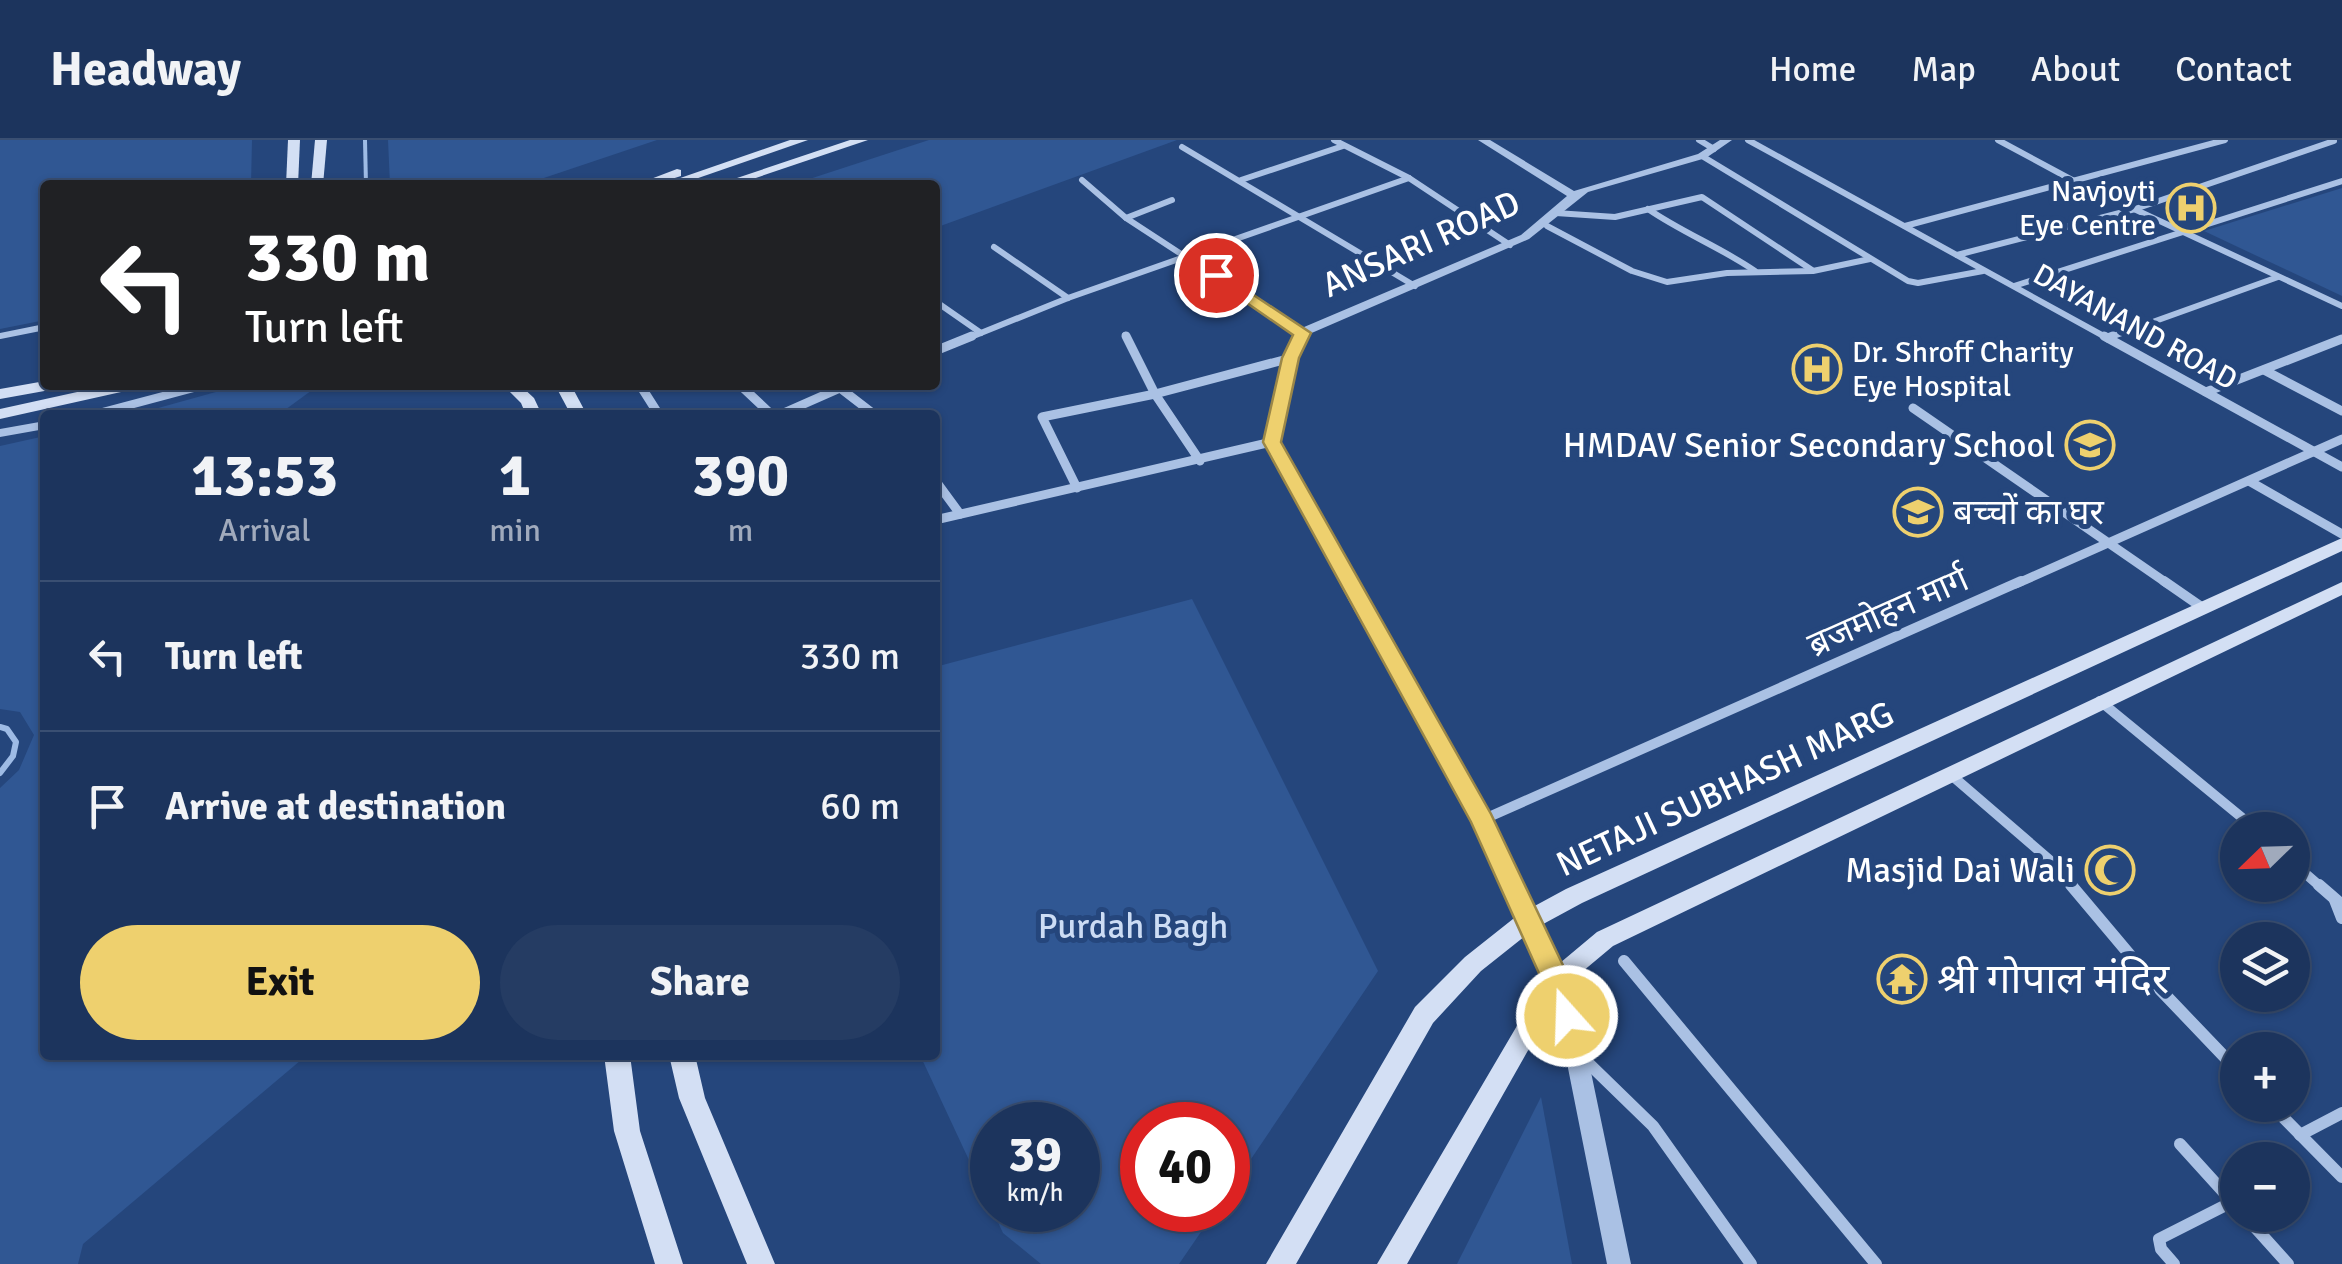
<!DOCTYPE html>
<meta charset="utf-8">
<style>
:root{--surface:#1c345d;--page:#253c63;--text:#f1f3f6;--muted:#a0aabc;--line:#3a4f72;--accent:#eed06e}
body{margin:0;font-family:Signika,"Noto Sans Devanagari",sans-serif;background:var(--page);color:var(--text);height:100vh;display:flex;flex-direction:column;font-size:38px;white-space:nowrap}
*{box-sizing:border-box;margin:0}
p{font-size:32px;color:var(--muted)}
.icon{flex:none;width:55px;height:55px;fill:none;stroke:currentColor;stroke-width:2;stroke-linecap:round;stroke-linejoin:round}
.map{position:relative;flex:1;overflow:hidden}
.panel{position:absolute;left:40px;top:270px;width:900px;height:650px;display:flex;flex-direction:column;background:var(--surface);border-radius:10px;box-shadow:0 2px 8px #0004,0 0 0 2px var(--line)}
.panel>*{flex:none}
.top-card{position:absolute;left:40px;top:40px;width:900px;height:210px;border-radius:10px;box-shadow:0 2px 8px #0004,0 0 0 2px var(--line);background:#202124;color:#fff;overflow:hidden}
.needle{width:65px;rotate:247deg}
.tools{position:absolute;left:2220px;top:672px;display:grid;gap:20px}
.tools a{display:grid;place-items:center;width:90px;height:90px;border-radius:50%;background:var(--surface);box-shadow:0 2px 8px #0004,0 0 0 2px var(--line);font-size:50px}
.speed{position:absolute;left:970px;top:962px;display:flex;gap:20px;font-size:50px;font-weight:700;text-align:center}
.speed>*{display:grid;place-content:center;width:130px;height:130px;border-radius:50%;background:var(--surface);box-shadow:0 2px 8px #0004,0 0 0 2px var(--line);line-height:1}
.speed small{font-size:25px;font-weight:400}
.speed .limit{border:15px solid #d22;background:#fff;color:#111}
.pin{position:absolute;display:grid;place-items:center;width:85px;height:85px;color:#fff;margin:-42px;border:5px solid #fff;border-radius:50%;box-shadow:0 2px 10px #0007}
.me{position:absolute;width:110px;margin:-55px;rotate:340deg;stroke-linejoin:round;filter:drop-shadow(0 0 8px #0008)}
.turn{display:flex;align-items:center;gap:35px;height:210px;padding:0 40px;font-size:45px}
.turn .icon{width:130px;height:130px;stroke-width:2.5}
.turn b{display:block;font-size:70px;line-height:85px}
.eta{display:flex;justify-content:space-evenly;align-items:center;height:170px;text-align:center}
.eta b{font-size:60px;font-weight:700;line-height:70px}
.primary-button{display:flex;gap:20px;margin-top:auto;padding:20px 40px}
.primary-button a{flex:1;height:115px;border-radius:60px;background:var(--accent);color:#111;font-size:40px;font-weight:700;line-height:115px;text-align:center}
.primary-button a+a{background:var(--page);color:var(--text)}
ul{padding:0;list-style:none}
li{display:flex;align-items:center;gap:30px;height:150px;padding:0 40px;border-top:2px solid var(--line)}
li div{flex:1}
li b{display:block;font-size:38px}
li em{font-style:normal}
header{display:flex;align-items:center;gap:60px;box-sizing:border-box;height:140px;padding:0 50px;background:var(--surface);border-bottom:2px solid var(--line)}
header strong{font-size:48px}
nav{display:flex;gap:55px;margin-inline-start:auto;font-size:35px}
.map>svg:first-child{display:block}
</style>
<header>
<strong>Headway</strong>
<nav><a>Home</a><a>Map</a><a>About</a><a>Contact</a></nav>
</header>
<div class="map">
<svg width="2342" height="1124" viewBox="0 0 2342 1124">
<rect width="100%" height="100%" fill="#25467c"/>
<g fill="#305793" fill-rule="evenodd">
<path d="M0,0H252L251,45H45V180L0,189Z"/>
<path d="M388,0H657L523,45H390Z"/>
<path d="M929,0H1177L935,88V45H791Z"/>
<path d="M2342,48V156L2204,91Z"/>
<path d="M241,245H319L278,275H133Z"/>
<path d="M45,296V915H307L83,1104L78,1124H0V648L19,630L34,595L20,572L0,569V306Z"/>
<path d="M1192,459L1378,831L1228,1053V985H1142V1070H1216L1179,1124H1041L1003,1093L920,915H935V527ZM1078,985V1070H992V985Z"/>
<path d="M1541,957L1572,1124H1457Z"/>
</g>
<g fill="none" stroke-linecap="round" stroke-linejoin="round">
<path stroke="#9ebbe5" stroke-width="4" d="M365,0L366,45"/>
<path stroke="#9ebbe5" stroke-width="6" d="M0,587L7,589L16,602L13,616L0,633"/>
<g stroke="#aac1e4" stroke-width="6">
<path d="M1334,0L1409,38L1510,105"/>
<path d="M1699,0L1714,9"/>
<path d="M1748,0L2109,199"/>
<path d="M1998,0L2074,41L2342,166"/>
<path d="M1182,7L1415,146"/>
<path d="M1702,16L1908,141L1918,143L1983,131"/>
<path d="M1082,40L1126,78L1302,193"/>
<path d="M1241,40L1343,6"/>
<path d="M1648,69C1683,93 1720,107 1755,131"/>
<path d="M1556,73L1615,77L1702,57L1812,130"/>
<path d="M1126,78L1172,60"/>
<path d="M1547,86L1632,131L1667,142L1727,133L1813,131L1870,119"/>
<path d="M1905,86L2225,0"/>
<path d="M994,107L1068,158"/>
<path d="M1957,115L2135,69L2334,1"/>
<path d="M2014,146L2342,41"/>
<path d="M935,161L981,193"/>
<path d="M1125,195L1127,199"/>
<path d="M0,196L45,187"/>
<path d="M2108,198L2278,137"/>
<path d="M966,199L1068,158L1409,38"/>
</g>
<g stroke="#aac1e4" stroke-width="9">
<path d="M1126,196L1155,254L1200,321"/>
<path d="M2104,196L2342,327"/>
<path d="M2108,198L2113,196"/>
<path d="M935,211L972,196"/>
<path d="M2264,230L2342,271"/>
<path d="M640,245L659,275"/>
<path d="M740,245L772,275"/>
<path d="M840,248L875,275"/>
<path d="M2206,252L2342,199"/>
<path d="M1913,268L2168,444"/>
<path d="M779,275L847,245"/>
<path d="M935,340L960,374"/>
<path d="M2249,341L2342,394"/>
<path d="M1077,348L1042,277L1155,254L1291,218"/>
<path d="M935,380L1272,302"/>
<path d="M2016,444L2342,299"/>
</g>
<g stroke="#aac1e4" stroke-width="10">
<path d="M2164,441L2203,468"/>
<path d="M2100,561L2257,690"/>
<path d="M1950,634L2052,722L2074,748"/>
<path d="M1482,680L2021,441"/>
<path d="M2292,722L2322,748"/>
</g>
<g stroke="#aac1e4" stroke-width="12">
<path d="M2071,745L2151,840L2238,931"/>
<path d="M2319,745L2342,765"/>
<path d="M2335,760L2342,778"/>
<path d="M1624,821L1876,1124"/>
<path d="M1581,916L1653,986L1751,1124"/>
<path d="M2271,965L2342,1037"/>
<path d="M2300,995L2342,973"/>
<path d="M2180,1004L2238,1068"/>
<path d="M2244,1075L2288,1124"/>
<path d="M2174,1124L2161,1109L2159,1099L2232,1062"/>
</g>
<g fill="#aac1e4" fill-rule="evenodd">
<path d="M1478,0H1490L1574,51L1698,14L1720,0H1732L1706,18L1588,52L1529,99L1307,195C1292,230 1282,265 1279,302L1365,461L1489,675L1567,840L1587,913L1631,1124H1607L1565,913L1545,840L1473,682L1349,461L1265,302L1275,246L1297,190L1521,95L1567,56Z"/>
<path d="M189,245H211L209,248L108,275H85L87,272Z"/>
<path d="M45,281V289L0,297V289Z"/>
</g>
<g fill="#d3dff4" fill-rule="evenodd">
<path d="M288,0H300L298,45H286Z"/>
<path d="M315,0H327L323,45H311Z"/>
<path d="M790,0H808L678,45H660Z"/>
<path d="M850,0H868L735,45H716Z"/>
<path d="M677,29L681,30V36L653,45H635Z"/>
<path d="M45,241V245H58L50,250L0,259V249Z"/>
<path d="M109,245H138L130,250L0,279V269Z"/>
<path d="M503,245H520L534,258L542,275H526L521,263Z"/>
<path d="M555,245H571L587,275H571Z"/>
<path d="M2342,398V411L1582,763L1534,789L1481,831L1433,883L1296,1124H1266L1415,867L1465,817L1518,775L1566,749Z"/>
<path d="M2342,442V455L1613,806L1564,847L1407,1124H1377L1548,833L1597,792Z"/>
<path d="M604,915H630L640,991L683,1124H655L614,991Z"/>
<path d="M669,915H695L705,958L775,1124H747L679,958Z"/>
</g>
</g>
<path fill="#eed06e" stroke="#9b8748" stroke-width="2.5" d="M1216,130L1311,193L1299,218L1281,302L1491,674L1570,840L1581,876L1577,884L1567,888L1557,884L1542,840L1471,682L1263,302L1282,218L1293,195L1211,138L1209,135Z"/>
<defs>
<g id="hospital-ring" transform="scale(2.5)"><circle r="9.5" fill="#25467c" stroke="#eed06e" stroke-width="1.5"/><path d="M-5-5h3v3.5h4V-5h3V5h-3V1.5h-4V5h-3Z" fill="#eed06e"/></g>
<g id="school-ring" transform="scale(2.5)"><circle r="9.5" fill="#25467c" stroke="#eed06e" stroke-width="1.5"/><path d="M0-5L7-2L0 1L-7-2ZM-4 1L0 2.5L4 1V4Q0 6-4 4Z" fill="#eed06e"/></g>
<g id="mosque-ring" transform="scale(2.5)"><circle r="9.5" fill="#25467c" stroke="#eed06e" stroke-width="1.5"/><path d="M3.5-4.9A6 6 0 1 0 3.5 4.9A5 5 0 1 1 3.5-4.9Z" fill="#eed06e"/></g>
<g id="temple-ring" transform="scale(2.5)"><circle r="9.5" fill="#25467c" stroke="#eed06e" stroke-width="1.5"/><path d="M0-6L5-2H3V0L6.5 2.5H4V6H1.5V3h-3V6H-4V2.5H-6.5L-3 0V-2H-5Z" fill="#eed06e"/></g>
</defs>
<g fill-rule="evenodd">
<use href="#hospital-ring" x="2191" y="68"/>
<use href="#hospital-ring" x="1817" y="229"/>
<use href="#school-ring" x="2090" y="305"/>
<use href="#school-ring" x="1918" y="372"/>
<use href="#mosque-ring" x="2110" y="730"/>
<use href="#temple-ring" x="1902" y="839"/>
</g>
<g text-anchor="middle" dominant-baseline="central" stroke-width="10" stroke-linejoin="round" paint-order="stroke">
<g font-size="30" fill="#fff" stroke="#25467c" text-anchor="end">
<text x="2156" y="51">Navjoyti<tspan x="2156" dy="34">Eye Centre</tspan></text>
<text x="1852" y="212" text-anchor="start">Dr. Shroff Charity<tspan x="1852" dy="34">Eye Hospital</tspan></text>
</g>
<g font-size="30" fill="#fff" stroke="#25467c">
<text transform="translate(2135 187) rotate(29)">DAYANAND ROAD</text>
</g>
<g font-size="35" fill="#fff" stroke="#25467c">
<text transform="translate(1421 104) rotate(-24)">ANSARI ROAD</text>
<text transform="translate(1888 472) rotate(-24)">ब्रजमोहन मार्ग</text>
<text transform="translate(1725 649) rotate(-25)">NETAJI SUBHASH MARG</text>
</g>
<g font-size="35" fill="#fff" stroke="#25467c" text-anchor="end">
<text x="2055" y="305">HMDAV Senior Secondary School</text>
<text x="1953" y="372" text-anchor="start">बच्चों का घर</text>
<text x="2075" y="730">Masjid Dai Wali</text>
</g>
<g font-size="35" fill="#ccdcf4" stroke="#25467c">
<text x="1133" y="786">Purdah Bagh</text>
</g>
<g font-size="42" fill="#fff" stroke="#25467c" text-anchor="start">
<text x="1937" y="839">श्री गोपाल मंदिर</text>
</g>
</g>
</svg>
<div class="tools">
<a><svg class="needle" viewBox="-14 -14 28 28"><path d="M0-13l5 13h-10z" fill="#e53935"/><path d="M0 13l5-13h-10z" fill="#a0aabc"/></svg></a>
<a><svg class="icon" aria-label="layers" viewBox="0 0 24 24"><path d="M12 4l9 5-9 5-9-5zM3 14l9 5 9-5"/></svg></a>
<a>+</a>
<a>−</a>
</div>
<div class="speed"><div>39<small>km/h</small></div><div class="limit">40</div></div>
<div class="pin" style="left:1216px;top:135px;background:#d93025"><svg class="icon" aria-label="arrive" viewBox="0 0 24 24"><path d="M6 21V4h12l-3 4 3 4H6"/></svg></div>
<svg class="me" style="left:1567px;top:876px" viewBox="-20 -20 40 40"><circle r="17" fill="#eed06e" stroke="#fff" stroke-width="3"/><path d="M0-11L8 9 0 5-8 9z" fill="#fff"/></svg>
<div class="top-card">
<div class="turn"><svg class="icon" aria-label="left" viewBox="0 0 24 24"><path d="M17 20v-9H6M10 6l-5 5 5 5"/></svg><div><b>330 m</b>Turn left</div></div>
</div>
<section class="panel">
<div class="eta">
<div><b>13:53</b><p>Arrival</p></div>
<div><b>1</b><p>min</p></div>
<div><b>390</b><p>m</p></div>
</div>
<ul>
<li><svg class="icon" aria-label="left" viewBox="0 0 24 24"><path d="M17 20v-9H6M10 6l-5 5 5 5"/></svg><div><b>Turn left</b></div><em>330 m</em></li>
<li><svg class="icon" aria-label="arrive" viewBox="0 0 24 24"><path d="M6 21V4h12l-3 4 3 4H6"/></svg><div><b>Arrive at destination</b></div><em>60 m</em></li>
</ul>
<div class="primary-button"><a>Exit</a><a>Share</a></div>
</section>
</div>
